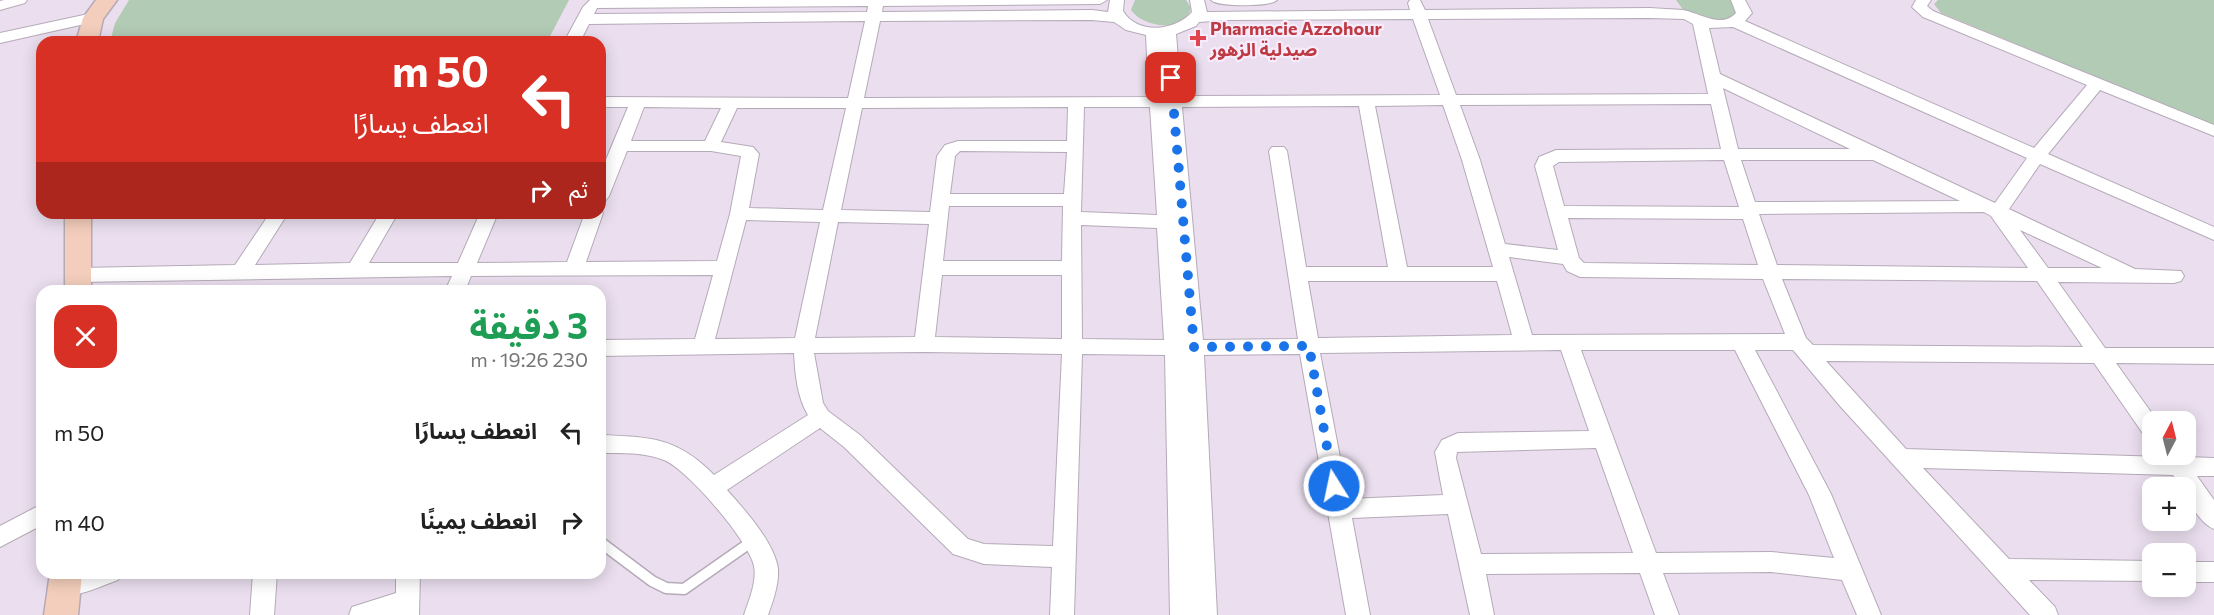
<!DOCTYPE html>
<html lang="ar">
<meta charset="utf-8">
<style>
:root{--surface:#fff;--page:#f6f6f6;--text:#222;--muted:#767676}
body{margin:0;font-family:Commissioner,"Noto Sans Arabic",sans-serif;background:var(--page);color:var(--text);direction:rtl;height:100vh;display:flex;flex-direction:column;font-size:22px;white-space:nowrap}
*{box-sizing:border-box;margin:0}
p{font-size:20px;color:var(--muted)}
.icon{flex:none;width:33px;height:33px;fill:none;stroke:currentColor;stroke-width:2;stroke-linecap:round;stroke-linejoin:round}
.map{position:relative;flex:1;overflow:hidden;direction:ltr}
.panel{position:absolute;left:36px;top:285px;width:570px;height:294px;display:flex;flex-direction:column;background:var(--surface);border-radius:18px;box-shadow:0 3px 15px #0003;direction:rtl}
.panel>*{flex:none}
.banner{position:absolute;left:36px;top:36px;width:570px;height:183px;border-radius:18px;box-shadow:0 3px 15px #0003;direction:rtl;background:#d93025;color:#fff;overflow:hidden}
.needle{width:39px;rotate:7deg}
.fabs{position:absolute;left:2142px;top:411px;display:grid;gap:12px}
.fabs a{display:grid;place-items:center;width:54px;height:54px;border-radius:12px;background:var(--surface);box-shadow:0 3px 15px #0003;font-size:30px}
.pin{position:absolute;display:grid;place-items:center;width:51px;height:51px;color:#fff;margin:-26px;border-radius:12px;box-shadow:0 3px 9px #0006}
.me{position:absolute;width:66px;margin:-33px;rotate:350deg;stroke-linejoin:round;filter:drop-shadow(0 0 4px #0008)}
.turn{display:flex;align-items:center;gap:21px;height:126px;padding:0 18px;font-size:27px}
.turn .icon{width:78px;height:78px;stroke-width:2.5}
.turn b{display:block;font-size:42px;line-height:51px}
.then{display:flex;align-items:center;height:57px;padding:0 18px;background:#0003;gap:12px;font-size:22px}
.round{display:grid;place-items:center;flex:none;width:63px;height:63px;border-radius:18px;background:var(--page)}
.summary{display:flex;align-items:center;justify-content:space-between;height:102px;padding:0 18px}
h1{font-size:36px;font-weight:700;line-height:45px;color:#1e9e55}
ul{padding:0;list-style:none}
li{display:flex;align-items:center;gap:18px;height:90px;padding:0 18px}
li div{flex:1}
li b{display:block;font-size:22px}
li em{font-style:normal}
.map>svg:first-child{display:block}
</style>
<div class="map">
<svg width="2214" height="615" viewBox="0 0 2214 615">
<rect width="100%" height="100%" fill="#ebdfef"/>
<g fill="#b2cbb5">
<path d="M129,0H569L547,42H110L115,23Z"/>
<path d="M1135,0H1186L1191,8C1184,33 1143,28 1131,10Z"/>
<path d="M1676,0H1735L1740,15L1720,22L1684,11Z"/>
<path d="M1938,0H2214V125L1941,13L1934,4Z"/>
</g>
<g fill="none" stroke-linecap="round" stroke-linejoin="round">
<g stroke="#b5aab8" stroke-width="13">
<path id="lane" d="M600,542L652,581L666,588L684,589L754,540"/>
</g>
<g stroke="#b5aab8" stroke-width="2">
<g id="street">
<path d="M4,0H27L25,3L0,10V1Z"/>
<path d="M590,0H1107L1100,4L883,6L882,12L1092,10L1108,12L1110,0H1124L1123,11C1137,35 1176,31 1192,12L1190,0H1204L1207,12L1410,10L1408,3L1410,0H1420L1425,10L1650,8C1661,9 1672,9 1683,10C1700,13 1721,29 1736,13L1731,0H1745L1752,13L1745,21L2034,148L2087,85L1923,17L1912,7L1916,0H1931L1927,6L1933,11L2214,125V136L2100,90L2048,154L2214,227V240L2040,164L2009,209L2135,269L2181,271L2184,276L2181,281L2174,283L2058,282L2105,348H2214V364L2116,363L2158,422H2152V438L2144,435L2094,363L1826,361L1906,449L2164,457L2165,454H2183L2185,457L2214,458V476H2197L2214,500V529C2201,524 2186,501 2186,488H2181L2173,475L1923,468L2009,559L2152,561V581L2029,580L2055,607L2058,615H2030L1840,406L1793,350H1755L1831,494L1881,615H1857L1842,580L1771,572L1663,573L1679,615H1655L1640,573L1486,574L1494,615H1470L1448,514L1352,518L1370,615H1346L1300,354L1204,355L1217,615H1170L1165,355L1082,354L1074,615H1050L1052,567L984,564L953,554L844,447L820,428L727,490C744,509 775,543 778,569C779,584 773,601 768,615H744C749,600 757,582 754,566C749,541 687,469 664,460C644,452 620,453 600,453V435C650,437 677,437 714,475L808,415C797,397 795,373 794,353L600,356V340L695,339L713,275L471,276L465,291H445L452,276L78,282L71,280L68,275L71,270L78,268L235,265L270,213H288L255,265L350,263L380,213H398L369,263H458L480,213H498L477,263L567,262L585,213H600V209L603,213L586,262L717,261L730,214L741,156L711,151H627L609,196L606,200L600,202V174L628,107H600V97L848,98L865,21L589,24L580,42H564L583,7ZM868,6L867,12L594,14L597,8ZM1650,18L1684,19L1693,24L1708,94L1456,95L1428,19ZM1413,19L1440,95L1181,96L1176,34L1196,26L1199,22L1227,20ZM1092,20L1114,22L1126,30L1146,35L1149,97L864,98L880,21ZM1733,27L2027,158L1995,203L1720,74L1709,28ZM1723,88L1850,149H1738ZM1711,104L1721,149L1556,150L1539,157L1535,166L1558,250L1505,244L1480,160L1460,105ZM1443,105L1462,160L1493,267H1407L1375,106ZM1359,106L1388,267H1306L1287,151L1284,147H1272L1269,151L1298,339L1203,340L1182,107ZM644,107L721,108L705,141H631ZM1068,107L1067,141H958L945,145L937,156L930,212L841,210L862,108ZM1084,107H1150L1157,215L1081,212ZM737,108H846L823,210L749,208L759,154L753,147L721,142ZM960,151L1067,152L1064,194H950L955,156ZM1724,160L1739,207L1564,206L1553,166L1559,162ZM1741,160H1873L1960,201L1755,202ZM949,206H1063L1062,261H943ZM1984,212L1991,216L2028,268L1777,265L1759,214ZM1568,218L1743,219L1758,265L1584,263L1579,258ZM746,220L820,222L795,338L715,339ZM838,222L929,224L915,337L815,338ZM1081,225L1157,228L1164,340L1082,339ZM2020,230L2102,268H2048ZM1509,257L1563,264L1567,271L1580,277L1763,279L1785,334L1532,335ZM942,275H1062V339L935,337ZM1782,279L2037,281L2083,347L1813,345L1806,338ZM1308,281H1497L1512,335L1318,338ZM1561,350L1589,431L1458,433L1442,440L1435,452L1443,495L1348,499L1320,353ZM1581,350H1735L1809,495L1834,558L1771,552L1656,553ZM924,352L1062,354L1053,546L984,544L968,539L860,435L828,411L823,403L814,353ZM1596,448L1633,553L1481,554L1456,458L1457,452Z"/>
<path d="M1211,0H1277C1271,7 1217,7 1211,0Z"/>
<path d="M93,13L101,18L98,21L0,43V33Z"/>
<path d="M42,504V525L0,547V526Z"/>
<rect x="2186" y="562" width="28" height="20"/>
<path d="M74,573H122L118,580C101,586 74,600 57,593L53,586L57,579Z"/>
<path d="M253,573H277L274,615H250Z"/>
<path d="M396,573H420L419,615H349L352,607L396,593Z"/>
</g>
</g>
<g stroke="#b5aab8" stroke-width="3">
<g id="secondary">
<path d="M96,0H117L103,19L98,42H76L83,18Z"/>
<rect x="65" y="213" width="26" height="78"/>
<path d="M50,573H82L78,615H44Z"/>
</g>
</g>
<use href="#lane" stroke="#fff" stroke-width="10"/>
<use href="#street" fill="#fff" fill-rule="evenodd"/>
<use href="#secondary" fill="#f4cebc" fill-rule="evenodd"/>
</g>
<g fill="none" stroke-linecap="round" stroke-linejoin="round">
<path stroke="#1a73e8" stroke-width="10" stroke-dasharray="0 18" d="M1171,78L1194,347L1309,346L1334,486"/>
</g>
<path fill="#e0444e" stroke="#f8ecfc" stroke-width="2" d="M1195 29h6v6h6v6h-6v6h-6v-6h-6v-6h6z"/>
<g text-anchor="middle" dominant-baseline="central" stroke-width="4.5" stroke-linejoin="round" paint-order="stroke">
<g font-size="18" font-weight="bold" fill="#be3a42" stroke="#f8ecfc" text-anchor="start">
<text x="1210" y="28">Pharmacie Azzohour<tspan x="1210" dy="21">صيدلية الزهور</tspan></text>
</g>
</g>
</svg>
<div class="fabs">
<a><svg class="needle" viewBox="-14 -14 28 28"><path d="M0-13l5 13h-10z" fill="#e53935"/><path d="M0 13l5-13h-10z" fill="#767676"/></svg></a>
<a>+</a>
<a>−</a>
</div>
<div class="pin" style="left:1171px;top:78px;background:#d93025"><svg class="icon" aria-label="arrive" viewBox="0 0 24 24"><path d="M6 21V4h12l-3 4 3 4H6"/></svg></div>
<svg class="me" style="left:1334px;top:486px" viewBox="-20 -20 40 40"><circle r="17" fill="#1a73e8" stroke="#fff" stroke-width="3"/><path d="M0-11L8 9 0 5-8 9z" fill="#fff"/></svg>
<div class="banner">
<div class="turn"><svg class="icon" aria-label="left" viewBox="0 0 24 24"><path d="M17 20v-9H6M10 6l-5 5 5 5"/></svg><div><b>50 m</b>انعطف يسارًا</div></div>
<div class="then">ثم<svg class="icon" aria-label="right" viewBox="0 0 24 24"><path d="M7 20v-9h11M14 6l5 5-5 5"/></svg></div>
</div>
<section class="panel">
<div class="summary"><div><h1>3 دقيقة</h1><p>230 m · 19:26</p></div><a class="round" style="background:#d93025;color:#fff"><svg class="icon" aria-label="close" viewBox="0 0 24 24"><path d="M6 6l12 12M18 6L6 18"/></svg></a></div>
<ul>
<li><svg class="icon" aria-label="left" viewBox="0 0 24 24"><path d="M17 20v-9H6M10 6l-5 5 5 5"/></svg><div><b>انعطف يسارًا</b></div><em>50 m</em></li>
<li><svg class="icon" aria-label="right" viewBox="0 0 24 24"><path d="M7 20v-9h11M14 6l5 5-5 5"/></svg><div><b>انعطف يمينًا</b></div><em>40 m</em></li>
</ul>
</section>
</div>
